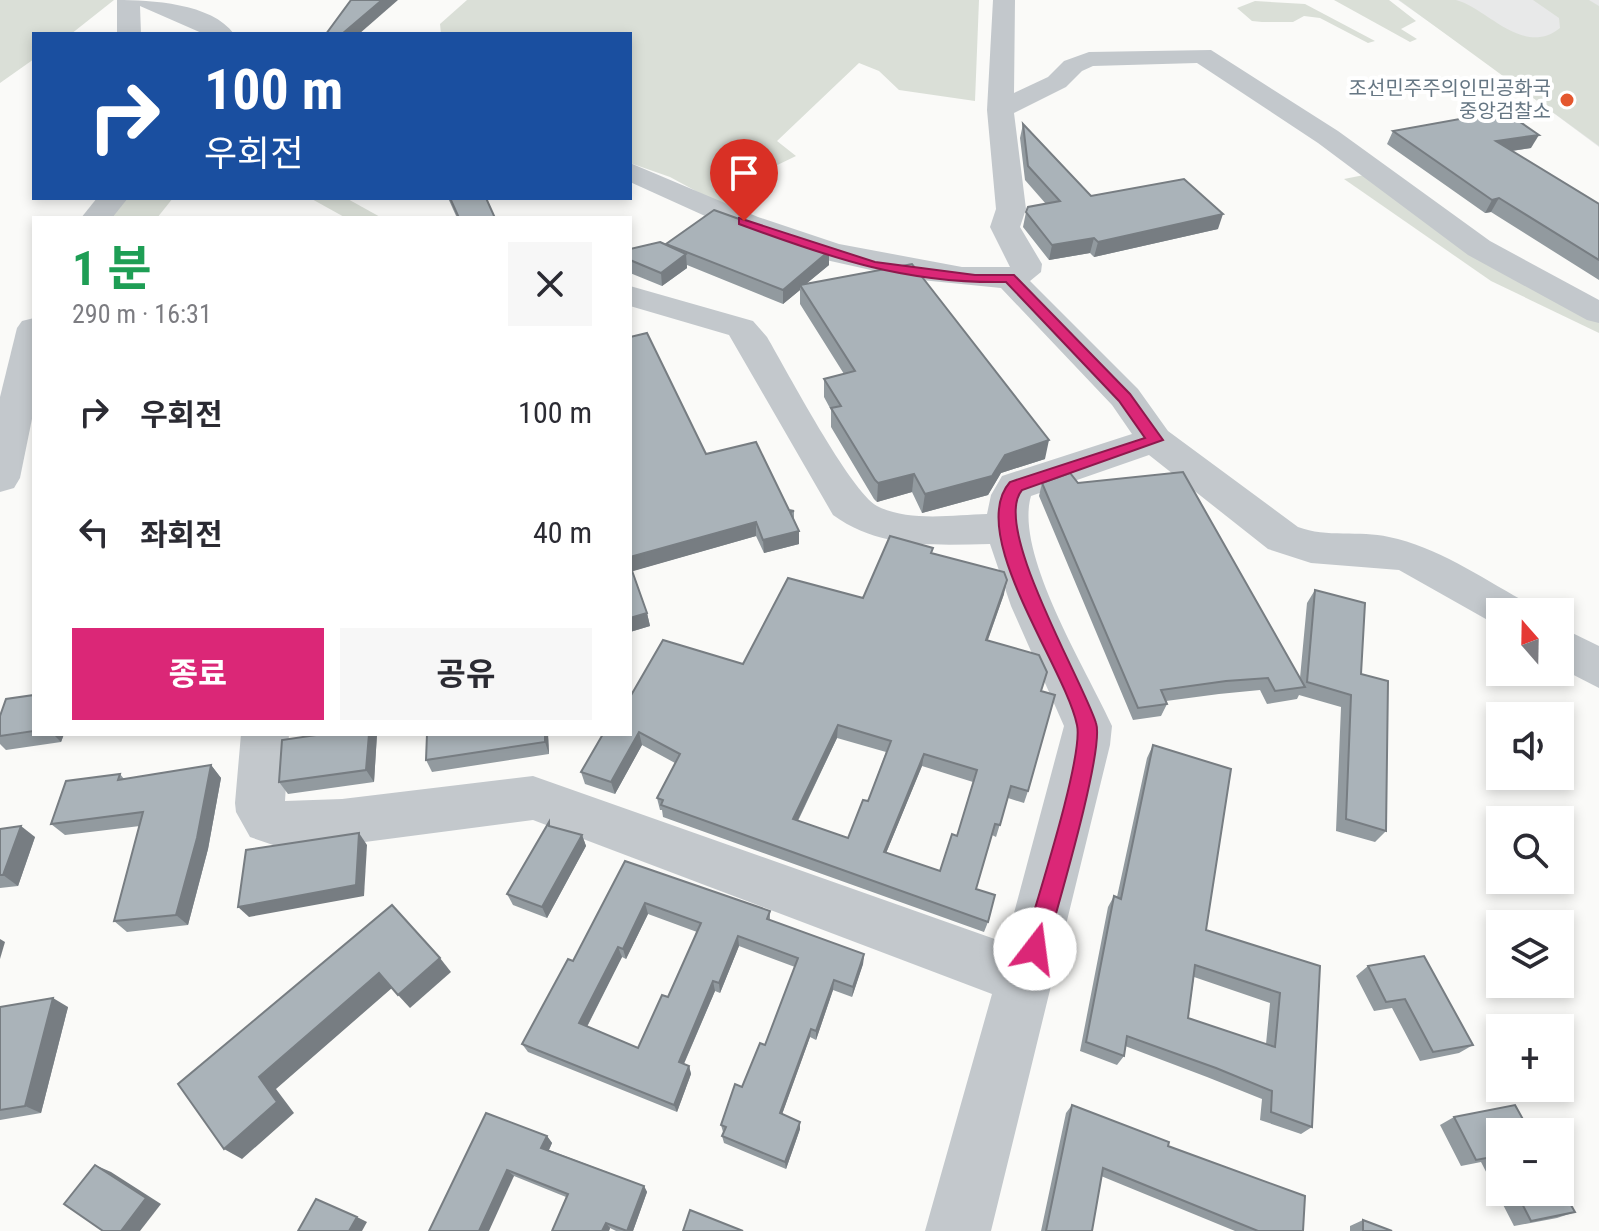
<!DOCTYPE html>
<html lang="ko">
<meta charset="utf-8">
<style>
:root{--surface:#fff;--page:#f7f7f7;--text:#2b2b33;--muted:#7c7c81;--accent:#db2777}
body{margin:0;font-family:"Roboto Condensed","Noto Sans KR",sans-serif;background:var(--page);color:var(--text);height:100vh;display:flex;flex-direction:column;font-size:30px;white-space:nowrap}
*{box-sizing:border-box;margin:0}
p{font-size:26px;color:var(--muted)}
.icon{flex:none;width:44px;height:44px;fill:none;stroke:currentColor;stroke-width:2;stroke-linecap:round;stroke-linejoin:round}
.map{position:relative;flex:1;overflow:hidden}
.drawer{position:absolute;left:32px;top:216px;width:600px;height:520px;display:flex;flex-direction:column;background:var(--surface);border-radius:0px;box-shadow:0 4px 12px #0003}
.drawer>*{flex:none}
.top-card{position:absolute;left:32px;top:32px;width:600px;height:168px;border-radius:0px;box-shadow:0 4px 12px #0003;background:#1a4fa0;color:#fff;overflow:hidden}
.needle{width:52px;rotate:340deg}
.fabs{position:absolute;left:1486px;top:598px;display:grid;gap:16px}
.fabs a{display:grid;place-items:center;width:88px;height:88px;border-radius:0px;background:var(--surface);box-shadow:0 4px 12px #0003;font-size:40px}
.pin{position:absolute;display:grid;place-items:center;width:68px;height:68px;color:#fff;margin:-82px -34px;border-radius:50% 50% 50% 0;rotate:-45deg;box-shadow:0 0 8px #0007}
.pin .icon{rotate:45deg}
.me{position:absolute;width:88px;margin:-44px;rotate:15deg;stroke-linejoin:round;filter:drop-shadow(0 0 6px #0008)}
.turn{display:flex;align-items:center;gap:28px;height:168px;padding:0 40px;font-size:36px}
.turn .icon{width:104px;height:104px;stroke-width:2.5}
.turn b{display:block;font-size:56px;line-height:68px}
.round{display:grid;place-items:center;flex:none;width:84px;height:84px;border-radius:0px;background:var(--page)}
.headline{display:flex;align-items:center;justify-content:space-between;height:136px;padding:0 40px}
h1{font-size:48px;font-weight:700;line-height:60px;color:#1e9e55}
.primary-button{display:flex;gap:16px;margin-top:auto;padding:16px 40px}
.primary-button a{flex:1;height:92px;border-radius:0px;background:var(--accent);color:#fff;font-size:32px;font-weight:700;line-height:92px;text-align:center}
.primary-button a+a{background:var(--page);color:var(--text)}
ul{padding:0;list-style:none}
li{display:flex;align-items:center;gap:24px;height:120px;padding:0 40px}
li div{flex:1}
li b{display:block;font-size:30px}
li em{font-style:normal}
.map>svg:first-child{display:block}
</style>
<div class="map">
<svg width="1599" height="1231" viewBox="0 0 1599 1231">
<rect width="100%" height="100%" fill="#fafaf8"/>
<path fill="#e8e9e9" d="M1398,0H1599V147L1473,53Z"/>
<g fill="#dadfd7">
<path d="M0,0H114L71,34H34V59L0,83Z"/>
<path d="M467,0H979L975,101L899,90L879,71L859,63L777,141L796,156L765,171L766,185L729,209L670,177L630,163V34H441L440,24Z"/>
<path d="M1334,0H1389L1416,21L1401,29L1417,39L1410,42Z"/>
<path d="M1399,0C1417,0 1439,0 1456,0C1486,7 1523,58 1560,28L1559,18L1533,0H1589L1599,6V146Z"/>
<path d="M1255,1L1305,4L1375,41L1368,43L1320,18L1304,16L1293,22H1262L1252,21L1237,8Z"/>
<path d="M1369,174L1599,318V333L1491,281L1344,179Z"/>
<path d="M119,198H173L157,218H105Z"/>
<path d="M310,198H346L382,218H346Z"/>
</g>
<g fill="none" stroke-linecap="round" stroke-linejoin="round">
<g fill="#c3c8cc" fill-rule="evenodd">
<path d="M117,0C150,0 212,3 234,34H204L140,6L141,34H117Z"/>
<path d="M993,0H1015L1014,93L1048,77L1064,61L1089,52L1211,50L1338,131L1490,241L1599,300V323L1587,320L1468,255L1318,143L1197,63L1093,66L1082,71L1066,87L1014,113L1026,209L1020,227L1042,264L1041,272L1030,281L1138,389L1168,431L1298,527C1327,538 1359,530 1389,537C1437,547 1479,576 1522,600L1528,612H1500V627L1399,570L1311,563L1268,549L1149,455L1031,496C1014,554 1087,670 1112,726L1110,745L991,1231H925L992,994L533,820L342,845L279,847L250,837L236,812L235,803L241,734H289L285,801L342,799L533,776L1006,943L1064,726L1011,606L990,544C934,545 880,549 833,515L729,335L630,306V286L753,321L767,337C787,371 850,491 877,506C908,522 953,515 987,514L991,495L1002,476L1132,434L1112,405L1001,288L911,279L817,258L736,230L630,182V163L758,217L839,244L962,267H1010L990,227L996,209L987,110Z"/>
<path d="M97,198H128L112,218H81Z"/>
<path d="M34,318V409L20,478L14,488L0,492V397L17,328L22,321Z"/>
<path d="M1560,627L1599,646V688L1560,668Z"/>
</g>
</g>
<g fill="#929a9f" fill-rule="evenodd">
<path d="M1023,124L1091,196L1218,229L1094,257L1090,253L1049,260L1023,227L1026,212L1046,204L1025,180L1020,138Z"/>
<path d="M1393,131L1531,148L1512,151L1599,204V280L1491,212L1485,213L1387,144Z"/>
<path d="M448,198H486L495,218H457Z"/>
<path d="M667,245L829,265L806,284L1045,459L1001,473L988,495L922,513L912,492L877,502L874,499L831,427V410L824,397V379L844,374L800,304V290L783,304L687,265V268L662,286L630,273V249Z"/>
<path d="M630,337L706,454L789,510L794,511V521L799,544L764,553L756,536L632,571L647,613L650,626L630,632Z"/>
<path d="M1042,483H1078L1300,678L1307,603L1315,590L1361,674L1386,831L1375,842L1336,831L1341,707L1299,695L1297,699L1267,704L1260,690L1219,694L1166,701L1167,704L1161,716L1133,720L1039,496Z"/>
<path d="M933,548L932,553L1004,594L988,640L1041,691L1028,791L1024,803L1008,798L996,837L992,835L976,889L988,922L984,932L663,817L662,810H660L657,798L675,763L642,745L615,794L585,784L581,772L603,734L743,664L863,598ZM837,738L886,752L868,801L848,838L798,821ZM922,766L973,782L957,836L940,871L886,853Z"/>
<path d="M34,695V734H64L61,742L6,750L0,744V716Z"/>
<path d="M377,734L374,782L288,794L279,782L323,735Z"/>
<path d="M427,734H548L549,754L432,772L426,760Z"/>
<path d="M1153,745L1206,930L1320,966L1312,1127L1301,1134L1260,1120L1262,1099L1207,1077L1125,1046L1124,1056L1117,1065L1080,1051L1108,907L1114,896L1117,897L1147,758ZM1194,977L1270,1003L1266,1044L1188,1018Z"/>
<path d="M211,765L221,778L208,849L188,925L127,932L114,921L140,826L65,835L51,824L120,774L124,779Z"/>
<path d="M549,822L550,826L582,835L586,846L547,918L513,905L507,894Z"/>
<path d="M0,829L35,837L18,886L0,888Z"/>
<path d="M625,861L770,911V920L864,954L863,964L852,997L833,990L816,1040L810,1037L782,1114L800,1129L786,1169L724,1143L722,1136L724,1132H723L721,1125L765,1045L795,967L739,946L720,993L715,991L684,1064L689,1066L691,1074L677,1112L528,1052L522,1044L573,961ZM648,914L697,932L668,997L638,1048L587,1027L622,957L626,959Z"/>
<path d="M1368,966L1473,1045L1459,1053L1420,1061L1392,1008L1374,1011L1356,976Z"/>
<path d="M0,1007H68L41,1113L0,1120Z"/>
<path d="M1072,1105L1168,1146L1303,1231H1235L1101,1176L1092,1231H1041L1066,1113Z"/>
<path d="M1454,1117L1500,1132V1192H1560L1575,1212L1557,1218L1514,1226L1481,1162L1461,1166L1440,1125Z"/>
<path d="M547,1136L552,1143L549,1150L644,1186L647,1192L633,1231H616L610,1228L609,1231H552L566,1197L514,1176L429,1231Z"/>
<path d="M1363,1220L1392,1231H1350V1226Z"/>
</g>
<g fill="#777d82">
<path d="M382,0H398L359,34H342Z"/>
<path d="M1539,135L1531,148L1489,154L1496,141Z"/>
<path d="M1499,198L1491,212L1485,213L1492,200Z"/>
<path d="M1223,214L1218,229L1094,257L1098,242Z"/>
<path d="M1094,238L1090,253L1049,260L1052,245Z"/>
<path d="M829,251V265L801,288L800,285V290L783,304V290Z"/>
<path d="M686,254L687,268L662,286L661,273Z"/>
<path d="M1049,440L1045,459L1001,473L988,495L922,513L925,494L1005,455Z"/>
<path d="M914,474L912,492L877,502L878,483Z"/>
<path d="M756,522V536L630,572V557Z"/>
<path d="M799,531V544L764,553L763,540Z"/>
<path d="M1007,580L1004,594L983,653L986,640Z"/>
<path d="M647,613L650,626L630,632V618Z"/>
<path d="M838,725L837,738L793,830V819Z"/>
<path d="M639,732L642,745L615,794L611,782Z"/>
<path d="M53,734H64L61,742Z"/>
<path d="M369,734H377L374,782L366,770Z"/>
<path d="M545,734H548L549,754L545,742Z"/>
<path d="M924,754L922,766L882,863L884,852Z"/>
<path d="M211,765L221,778L208,849L188,925L176,915Z"/>
<path d="M21,826L35,837L18,886L3,875Z"/>
<path d="M359,833L367,845L364,896L249,917L238,907Z"/>
<path d="M582,835L586,846L547,918L542,907Z"/>
<path d="M645,903L648,914L626,959L623,949Z"/>
<path d="M738,936L739,946L720,993L719,983Z"/>
<path d="M0,939L5,942L0,959Z"/>
<path d="M618,947L622,957L584,1032L579,1023Z"/>
<path d="M864,954L863,964L852,997L853,987Z"/>
<path d="M440,958L451,972L410,1008L398,995Z"/>
<path d="M379,973L392,988L276,1089L294,1113L242,1159L224,1149L259,1077Z"/>
<path d="M834,980L833,990L816,1040V1031Z"/>
<path d="M713,981L715,991L681,1070L679,1062Z"/>
<path d="M53,998L68,1007L41,1113L25,1106Z"/>
<path d="M811,1029L810,1037L780,1120V1113Z"/>
<path d="M689,1066L691,1074L677,1112L674,1105Z"/>
<path d="M800,1122V1129L786,1169L785,1162Z"/>
<path d="M547,1136L552,1143L547,1154L541,1148Z"/>
<path d="M95,1165L111,1172L161,1204L140,1231H121Z"/>
<path d="M507,1170L514,1176L489,1231H479Z"/>
<path d="M644,1186L647,1192L633,1231H627Z"/>
<path d="M357,1217L367,1222L362,1231H349Z"/>
<path d="M606,1223L610,1228L609,1231H602Z"/>
</g>
<g fill="#aab3b9" stroke="#777d82" stroke-width="2" fill-rule="evenodd">
<path d="M351,0H382L342,34H326Z"/>
<path d="M1504,111L1539,135L1496,141L1599,204V260L1499,198L1492,200L1393,131Z"/>
<path d="M1023,124L1091,196L1184,179L1223,214L1098,242L1094,238L1052,245L1026,212L1028,207L1060,201L1028,166Z"/>
<path d="M450,198H486L495,218H459Z"/>
<path d="M714,210L829,251L783,290L666,244Z"/>
<path d="M660,242L686,254L661,273L630,260V249Z"/>
<path d="M912,264L1049,440L1005,455L992,476L925,494L914,474L878,483L875,480L831,408L841,406L824,379L855,371L800,285Z"/>
<path d="M647,333L706,454L756,442L789,510L794,511L790,512L799,531L763,540L756,522L630,557V337Z"/>
<path d="M1183,472L1305,687L1275,691L1268,678L1226,681L1161,690L1167,704L1138,708L1042,483L1070,473L1078,483Z"/>
<path d="M890,536L933,548L931,553L1004,572L1007,580L986,640L1039,655L1047,672L1041,691L1055,695L1028,791L1011,786L1000,825L995,824L976,889L995,895L988,922L661,805L663,800L657,798L680,754L639,732L611,782L581,772L603,734H630V697L663,640L743,664L788,578L863,598ZM838,725L891,741L868,801L863,800L848,838L793,819ZM924,754L977,770L957,836L952,834L940,871L884,852Z"/>
<path d="M630,565L647,613L630,618Z"/>
<path d="M1315,590L1365,603L1361,674L1388,681L1386,831L1346,819L1351,695L1307,682Z"/>
<path d="M34,695V731L0,736V716L6,699Z"/>
<path d="M323,734H369L366,770L279,782L282,740Z"/>
<path d="M427,734H545V742L426,760Z"/>
<path d="M1153,745L1231,769L1206,930L1320,966L1312,1127L1271,1112L1272,1091L1216,1068L1127,1036L1124,1056L1086,1042L1114,896L1121,899ZM1195,965L1280,993L1275,1047L1188,1018Z"/>
<path d="M211,765L197,838L176,915L114,921L143,812L51,824L66,781L120,774L118,780Z"/>
<path d="M549,822V826L582,835L542,907L507,894Z"/>
<path d="M21,826L3,875H0V829Z"/>
<path d="M359,833L356,885L238,907L246,850Z"/>
<path d="M625,861L770,911L767,919L864,954L853,987L834,980L816,1031L811,1029L780,1113L800,1122L785,1162L722,1136L726,1127L721,1125L735,1084L742,1087L760,1043L765,1045L798,958L738,936L719,983L713,981L679,1062L689,1066L674,1105L522,1044L568,959L573,961ZM645,903L701,923L668,997L662,995L638,1048L579,1023L618,947L623,949Z"/>
<path d="M392,905L440,958L398,995L379,973L259,1077L277,1102L224,1149L178,1084Z"/>
<path d="M1424,956L1473,1045L1433,1052L1405,999L1386,1002L1368,966Z"/>
<path d="M53,998L25,1106L0,1110V1007Z"/>
<path d="M1072,1105L1169,1142L1168,1146L1305,1196L1303,1231H1258L1103,1168L1092,1231H1046Z"/>
<path d="M1515,1105L1530,1132H1500V1162L1497,1156L1476,1160L1454,1117Z"/>
<path d="M486,1113L547,1136L541,1148L644,1186L627,1231L606,1223L602,1231H552L568,1194L507,1170L479,1231H429Z"/>
<path d="M95,1165L146,1198L121,1231H103L64,1204Z"/>
<path d="M1560,1186L1575,1212L1531,1221L1516,1192H1560Z"/>
<path d="M316,1199L357,1217L349,1231H298Z"/>
<path d="M690,1210L743,1231H683Z"/>
<path d="M1363,1220L1392,1231H1363Z"/>
</g>
<path fill="#db2777" stroke="#8e194d" stroke-width="2" d="M739,218L875,262L975,275H1014L1130,394L1163,440L1022,490C991,526 1082,679 1096,723C1105,749 1056,912 1046,949L1043,957L1035,960L1026,957L1023,949C1034,909 1084,757 1077,725C1065,667 965,533 1010,482L1145,438L1119,401L1006,282C906,284 831,258 739,224Z"/>
<circle fill="#e4572e" stroke="#fff" stroke-width="3" cx="1567" cy="100" r="8"/>
<g text-anchor="middle" dominant-baseline="central" stroke-width="8" stroke-linejoin="round" paint-order="stroke">
<g font-size="20" fill="#657683" stroke="#fff" text-anchor="end">
<text x="1551" y="88">조선민주주의인민공화국<tspan x="1551" dy="23">중앙검찰소</tspan></text>
</g>
</g>
</svg>
<div class="fabs">
<a><svg class="needle" viewBox="-14 -14 28 28"><path d="M0-13l5 13h-10z" fill="#e53935"/><path d="M0 13l5-13h-10z" fill="#7c7c81"/></svg></a>
<a><svg class="icon" aria-label="sound" viewBox="0 0 24 24"><path d="M4 9h4l5-4v14l-5-4H4zM17 9q2 3 0 6"/></svg></a>
<a><svg class="icon" aria-label="search" viewBox="0 0 24 24"><circle cx="10" cy="10" r="6"/><path d="M15 15l6 6"/></svg></a>
<a><svg class="icon" aria-label="layers" viewBox="0 0 24 24"><path d="M12 4l9 5-9 5-9-5zM3 14l9 5 9-5"/></svg></a>
<a>+</a>
<a>−</a>
</div>
<div class="pin" style="left:744px;top:221px;background:#d93025"><svg class="icon" aria-label="arrive" viewBox="0 0 24 24"><path d="M6 21V4h12l-3 4 3 4H6"/></svg></div>
<svg class="me" style="left:1035px;top:949px" viewBox="-20 -20 40 40"><circle r="19" fill="#fff"/><path d="M0-13L10 11 0 6-10 11z" fill="#db2777"/></svg>
<div class="top-card">
<div class="turn"><svg class="icon" aria-label="right" viewBox="0 0 24 24"><path d="M7 20v-9h11M14 6l5 5-5 5"/></svg><div><b>100 m</b>우회전</div></div>
</div>
<section class="drawer">
<div class="headline"><div><h1>1 분</h1><p>290 m · 16:31</p></div><a class="round"><svg class="icon" aria-label="close" viewBox="0 0 24 24"><path d="M6 6l12 12M18 6L6 18"/></svg></a></div>
<ul>
<li><svg class="icon" aria-label="right" viewBox="0 0 24 24"><path d="M7 20v-9h11M14 6l5 5-5 5"/></svg><div><b>우회전</b></div><em>100 m</em></li>
<li><svg class="icon" aria-label="left" viewBox="0 0 24 24"><path d="M17 20v-9H6M10 6l-5 5 5 5"/></svg><div><b>좌회전</b></div><em>40 m</em></li>
</ul>
<div class="primary-button"><a>종료</a><a>공유</a></div>
</section>
</div>
